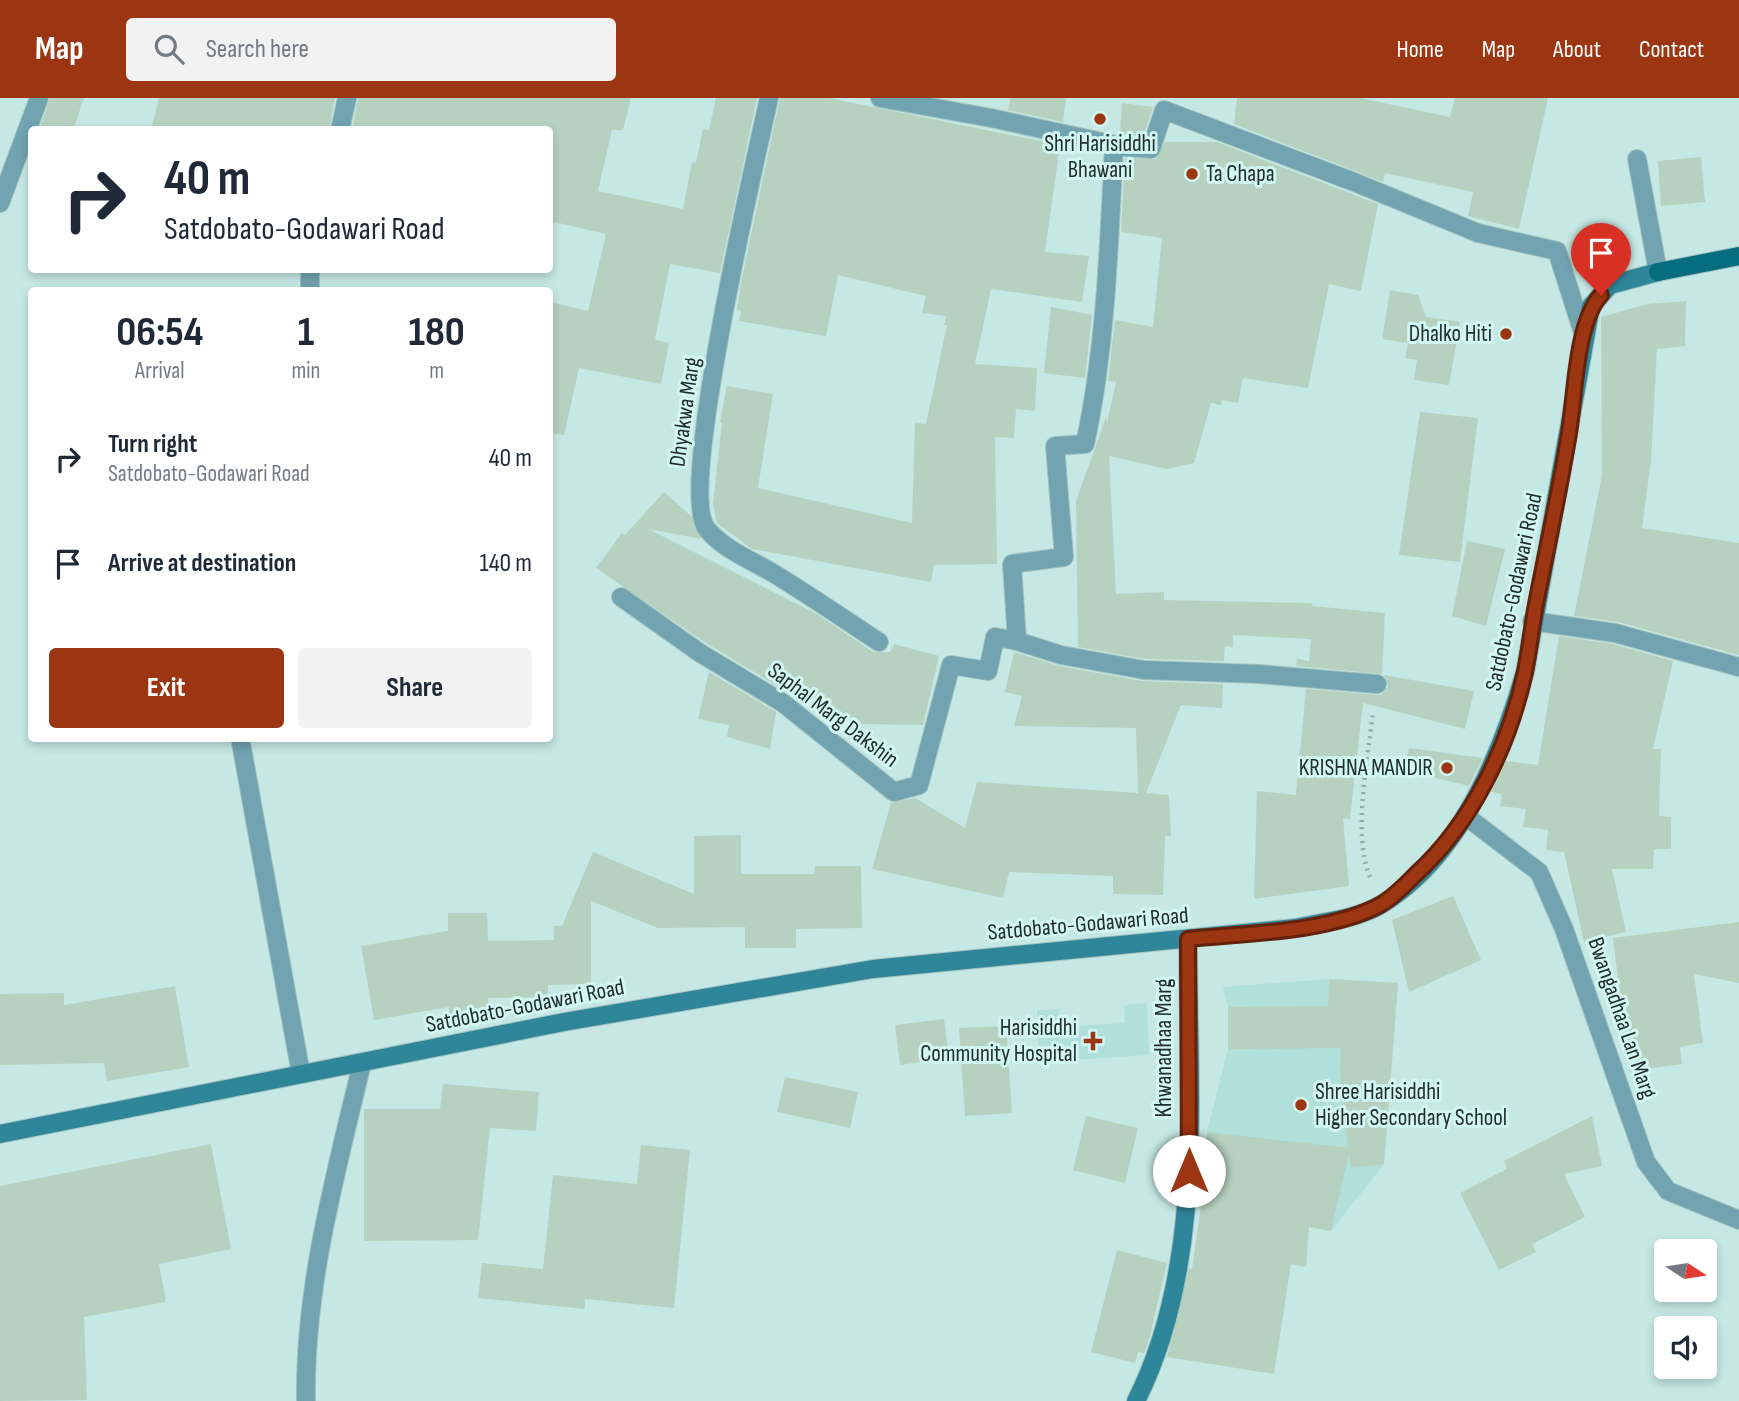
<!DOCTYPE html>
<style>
:root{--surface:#fff;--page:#f2f2f3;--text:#1f2937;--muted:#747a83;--accent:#9c3511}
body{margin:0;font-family:"Sofia Sans Condensed",sans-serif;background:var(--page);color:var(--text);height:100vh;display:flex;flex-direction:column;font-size:26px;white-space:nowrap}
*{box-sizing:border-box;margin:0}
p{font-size:23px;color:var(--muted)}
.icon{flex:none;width:38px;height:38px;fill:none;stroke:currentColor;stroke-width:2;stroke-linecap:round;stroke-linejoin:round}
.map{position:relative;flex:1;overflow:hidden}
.details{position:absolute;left:28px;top:189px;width:525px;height:455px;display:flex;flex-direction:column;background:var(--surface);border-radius:7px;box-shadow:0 4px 10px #0003}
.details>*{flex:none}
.hud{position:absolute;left:28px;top:28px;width:525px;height:147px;border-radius:7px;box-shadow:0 4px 10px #0003;background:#fff;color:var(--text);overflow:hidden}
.needle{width:46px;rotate:102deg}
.fabs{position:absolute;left:1654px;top:1141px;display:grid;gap:14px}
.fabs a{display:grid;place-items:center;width:63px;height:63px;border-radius:7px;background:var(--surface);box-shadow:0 4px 10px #0003;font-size:35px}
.pin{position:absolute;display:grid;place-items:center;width:60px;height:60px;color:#fff;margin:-72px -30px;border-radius:50% 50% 50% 0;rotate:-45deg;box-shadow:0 0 7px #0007}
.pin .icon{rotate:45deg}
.me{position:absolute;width:77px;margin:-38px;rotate:0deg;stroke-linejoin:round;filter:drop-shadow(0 0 5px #0008)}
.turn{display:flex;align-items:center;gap:24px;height:147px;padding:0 21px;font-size:32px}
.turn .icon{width:91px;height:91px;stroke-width:2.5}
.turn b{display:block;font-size:49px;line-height:60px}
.eta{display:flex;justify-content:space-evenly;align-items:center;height:119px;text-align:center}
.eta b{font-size:42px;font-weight:700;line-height:49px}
.action{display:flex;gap:14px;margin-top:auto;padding:14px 21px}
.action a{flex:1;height:80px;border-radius:7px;background:var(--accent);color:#fff;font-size:28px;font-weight:700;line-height:80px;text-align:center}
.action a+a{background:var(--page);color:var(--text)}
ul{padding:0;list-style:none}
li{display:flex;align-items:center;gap:21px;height:105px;padding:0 21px}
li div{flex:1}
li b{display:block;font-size:26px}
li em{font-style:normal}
header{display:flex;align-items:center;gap:42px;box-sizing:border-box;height:98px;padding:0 35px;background:var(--accent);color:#fff}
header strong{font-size:33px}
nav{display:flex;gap:38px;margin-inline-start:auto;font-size:24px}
.search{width:490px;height:63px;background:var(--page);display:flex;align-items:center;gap:18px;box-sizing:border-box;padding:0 24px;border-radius:7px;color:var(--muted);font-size:26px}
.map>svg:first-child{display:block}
</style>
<header>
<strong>Map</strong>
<div class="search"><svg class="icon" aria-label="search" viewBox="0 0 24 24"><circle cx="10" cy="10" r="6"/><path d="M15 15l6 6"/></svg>Search here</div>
<nav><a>Home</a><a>Map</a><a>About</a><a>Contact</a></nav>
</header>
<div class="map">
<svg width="1739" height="1303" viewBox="0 0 1739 1303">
<rect width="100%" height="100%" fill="#c5e8e4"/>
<g fill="#b1dfd9">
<path d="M1330,881L1398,885L1384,1066L1331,1133L1208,1100L1207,1034L1228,951V909L1223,889Z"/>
<path d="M1147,905L1149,957L1039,964L1037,912L1059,911L1060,929L1125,925L1124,907Z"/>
</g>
<g fill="#b6d1bf">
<path d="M50,0H84L73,32H39Z"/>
<path d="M159,0H335L329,32H151Z"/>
<path d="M358,0H631L623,32H612L598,93L683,111L692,64L696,65L703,31L709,32L716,0H757L720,175L670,166L655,242L669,245L661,286L579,270L564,337L550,335V204L588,213L606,136L550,123V32H352Z"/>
<path d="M780,0H829L1060,47L1045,154L1089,158L1082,204L991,191L975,266L1037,270L1035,313L1016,311L1014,340L995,339L997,466L934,467L931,484L752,451L717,425L713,406L722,325L720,324L727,288L773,296L758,390L912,425L915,325L926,326L947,227H944L946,218L922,215L926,198L838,177L826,238L739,223L741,213L737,212L741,184Z"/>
<path d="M1010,0H1066L1063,24L1008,12Z"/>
<path d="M1237,0H1360L1450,19L1455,0H1548L1519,131L1468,118L1473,94L1385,75L1383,84L1234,26Z"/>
<path d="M1122,5L1153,9L1143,39L1120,36Z"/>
<path d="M1165,44H1217L1378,106L1361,193L1329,186L1308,290L1243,280L1238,305L1222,302L1221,307L1211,305L1194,365L1167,371L1109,358L1116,496L1164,494V502L1312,505V508L1385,515L1382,576L1296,568L1297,561L1309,563L1311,541L1233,537V549L1225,548L1224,563L1145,561L1078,549L1076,403L1106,319L1107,325L1116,284L1108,283L1115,222L1153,229L1162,140L1121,134L1125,60L1156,61Z"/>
<path d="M1701,59L1705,104L1661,108L1658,63Z"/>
<path d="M1390,192L1418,197L1426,219L1460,224L1449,287L1414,282L1417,262L1405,260L1408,245L1382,241Z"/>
<path d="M1686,203L1685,248L1657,251L1651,363L1642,430L1739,445V557L1618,524L1574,518L1602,377L1601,219L1648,206Z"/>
<path d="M1051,209L1092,217L1085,280L1044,275Z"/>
<path d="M1420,314L1478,320L1460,464L1399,457Z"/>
<path d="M664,394L692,419L701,441L648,431L817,516L873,554H890L894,546L939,558L923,627L863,626L787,594L706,545L596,470L622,435L625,437Z"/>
<path d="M1467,443L1505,451L1486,528L1452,518Z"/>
<path d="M1559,538L1613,546L1673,563L1653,651H1661L1659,718L1671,719V751H1654L1653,771H1612L1626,834L1584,844L1564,754L1546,752L1548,732L1523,729L1526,711L1500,708L1502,696L1491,694L1506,663L1538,667Z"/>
<path d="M1014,554L1059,568L1142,583L1223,586L1222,610L1181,607L1146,695L1169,697L1171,738H1165L1163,797L1113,796V778L1009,774L1003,800L872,771L891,705L915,700L965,730L977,684L1138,695L1136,630L1014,628L1022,598L1005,594Z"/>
<path d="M709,574L776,614L770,651L727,639L729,627L698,621Z"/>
<path d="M1384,577L1474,593L1465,631L1363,605L1350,721L1343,720L1349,788L1254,801L1257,693L1296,697L1306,591L1381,597L1388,588Z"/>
<path d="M1409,650L1483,660L1469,688L1404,672Z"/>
<path d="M741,737V776H814L815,768H861L862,830L796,831V850H745V829L658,830L591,803V886L548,887V899L488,900V920H449V909L374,922L361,848L448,833V815H487L488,843L554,842V828H562L593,754L694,796V738Z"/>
<path d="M1453,798L1481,862L1409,894L1392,822Z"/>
<path d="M1739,824V885L1694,876L1703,945L1680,949L1682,966L1629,973L1613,840Z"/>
<path d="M1330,881L1398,885L1384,1066L1351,1070L1349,1055L1331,1133L1309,1129L1306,1169L1291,1166L1274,1276L1167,1259L1189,1170L1192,1171L1201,1108L1207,1034L1348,1050L1340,974L1341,950L1228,951V909L1328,908Z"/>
<path d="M175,888L189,969L107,983L104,965L0,967V896L64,895V907Z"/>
<path d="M944,921L949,960L900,967L895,927Z"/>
<path d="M1006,928L1012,1015L965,1018L959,930Z"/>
<path d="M785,979L858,994L850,1030L777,1014Z"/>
<path d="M443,986L539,994L536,1033L490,1030L478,1142L364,1143V1011H440Z"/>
<path d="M1086,1018L1138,1030L1125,1085L1073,1072Z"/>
<path d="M1592,1018L1602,1068L1564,1076L1585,1119L1532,1146L1536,1154L1499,1172L1460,1095L1507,1071L1504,1063Z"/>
<path d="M211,1046L231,1151L159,1166L166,1204L84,1219L87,1302L0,1303V1088Z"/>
<path d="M641,1047L690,1052L674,1210L585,1201V1211L478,1200L482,1165L543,1171L553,1077L637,1086Z"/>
<path d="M1117,1152L1167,1165L1148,1246L1144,1255L1138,1254L1135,1265L1091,1254Z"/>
</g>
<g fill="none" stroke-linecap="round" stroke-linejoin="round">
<g stroke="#a4c3bf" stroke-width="20">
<g id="lane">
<path d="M769,0C756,60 677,395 707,431C723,451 751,462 773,475C809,497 844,521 879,544"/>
<path d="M340,32L347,0"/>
<path d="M310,192V172"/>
<path d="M621,499L700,555L783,605L894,694L919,687L951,567L988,573L995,539L1017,543L1012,466L1064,459L1055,348L1085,346C1106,249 1109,146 1114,47"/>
<path d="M1017,543L1061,557L1144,572L1259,576L1377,586"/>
<path d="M306,1303C304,1189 336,1075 362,965"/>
</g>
</g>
<g stroke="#a4c3bf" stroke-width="20">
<g id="street">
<path d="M880,0L991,20L1125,49L1151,51L1164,12L1354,84L1478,135L1557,153L1584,238"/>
<path d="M1637,61L1658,174"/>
<path d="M0,105L39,0"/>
<path d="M1532,523L1615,535L1739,569"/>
<path d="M241,645L301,976"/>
<path d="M1467,719L1539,774L1564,831L1646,1064L1668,1093L1739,1122"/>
</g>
</g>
<g stroke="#a4c3bf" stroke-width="20">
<g id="secondary">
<path d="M0,1036L564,924L873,871L1295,830C1323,824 1358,821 1382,806C1460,758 1501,658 1525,574L1591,208L1610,187L1658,174"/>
<path d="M1136,1303C1206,1165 1188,991 1188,841"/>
</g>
</g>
<g stroke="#a4c3bf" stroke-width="20">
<path id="primary" d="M1658,174L1739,158"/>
</g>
<path stroke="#90aca9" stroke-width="4.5" stroke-dasharray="2 5" stroke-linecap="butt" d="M1370,779C1352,736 1368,661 1373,614"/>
<use href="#lane" stroke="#71a3b1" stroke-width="18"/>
<use href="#street" stroke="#71a3b1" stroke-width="18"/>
<use href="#secondary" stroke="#2f8599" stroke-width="18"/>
<use href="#primary" stroke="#066c80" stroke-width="18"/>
</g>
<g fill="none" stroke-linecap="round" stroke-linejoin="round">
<g stroke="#65220b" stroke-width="18">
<path id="route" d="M1189,1073L1188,841C1247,835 1327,835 1380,807C1393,800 1406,786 1416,776C1472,725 1509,648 1525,574C1530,550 1532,525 1537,501C1548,446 1560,390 1569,335C1575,298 1576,224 1601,197"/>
</g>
<use href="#route" stroke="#9c3511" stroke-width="12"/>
</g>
<g fill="#9c3511" stroke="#d2f6f1" stroke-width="2.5">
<circle cx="1100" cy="21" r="7"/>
<circle cx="1192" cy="76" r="7"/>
<circle cx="1506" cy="236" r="7"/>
<circle cx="1447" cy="670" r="7"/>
<path d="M1089.5 932.5h7v7h7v7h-7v7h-7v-7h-7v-7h7z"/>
<circle cx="1301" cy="1007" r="7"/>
</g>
<g text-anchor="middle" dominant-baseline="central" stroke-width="6" stroke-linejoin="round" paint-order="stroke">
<g font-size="23" fill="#202d2c" stroke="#d2f6f1" text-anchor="end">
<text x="1100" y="46" text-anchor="middle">Shri Harisiddhi<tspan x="1100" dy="26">Bhawani</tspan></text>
<text x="1206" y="76" text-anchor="start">Ta Chapa</text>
<text x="1492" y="236">Dhalko Hiti</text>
<text x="1433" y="670">KRISHNA MANDIR</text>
<text x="1077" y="930">Harisiddhi<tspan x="1077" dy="26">Community Hospital</tspan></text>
<text x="1315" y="994" text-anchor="start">Shree Harisiddhi<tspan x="1315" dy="26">Higher Secondary School</tspan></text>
</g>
<g font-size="23" fill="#202d2c" stroke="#d2f6f1">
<text transform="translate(685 314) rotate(-82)">Dhyakwa Marg</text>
<text transform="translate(1514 494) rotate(-78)">Satdobato-Godawari Road</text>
<text transform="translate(833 617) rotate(37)">Saphal Marg Dakshin</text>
<text transform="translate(1088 826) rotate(-5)">Satdobato-Godawari Road</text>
<text transform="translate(525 908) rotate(-11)">Satdobato-Godawari Road</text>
<text transform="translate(1622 920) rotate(71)">Bwangadhaa Lan Marg</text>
<text transform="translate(1164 950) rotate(-90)">Khwanadhaa Marg</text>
</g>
</g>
</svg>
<div class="fabs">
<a><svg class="needle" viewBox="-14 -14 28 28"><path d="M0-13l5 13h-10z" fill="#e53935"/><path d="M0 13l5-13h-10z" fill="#747a83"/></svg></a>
<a><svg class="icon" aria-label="sound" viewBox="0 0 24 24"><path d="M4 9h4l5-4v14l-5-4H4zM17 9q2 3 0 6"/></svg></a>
</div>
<div class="pin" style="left:1601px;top:197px;background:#d93025"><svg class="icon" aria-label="arrive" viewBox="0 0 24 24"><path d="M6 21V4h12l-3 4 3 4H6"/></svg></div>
<svg class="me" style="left:1189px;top:1073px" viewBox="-20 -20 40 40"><circle r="19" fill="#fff"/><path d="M0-13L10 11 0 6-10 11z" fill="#9c3511"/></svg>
<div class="hud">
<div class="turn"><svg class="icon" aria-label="right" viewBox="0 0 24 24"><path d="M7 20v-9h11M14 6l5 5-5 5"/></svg><div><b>40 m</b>Satdobato-Godawari Road</div></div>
</div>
<section class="details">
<div class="eta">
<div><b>06:54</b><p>Arrival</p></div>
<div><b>1</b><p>min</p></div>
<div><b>180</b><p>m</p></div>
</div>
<ul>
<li><svg class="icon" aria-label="right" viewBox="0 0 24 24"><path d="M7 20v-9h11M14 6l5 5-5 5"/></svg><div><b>Turn right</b><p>Satdobato-Godawari Road</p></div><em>40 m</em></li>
<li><svg class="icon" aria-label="arrive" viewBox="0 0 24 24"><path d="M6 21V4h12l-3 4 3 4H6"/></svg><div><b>Arrive at destination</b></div><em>140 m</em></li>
</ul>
<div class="action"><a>Exit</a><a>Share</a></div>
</section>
</div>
